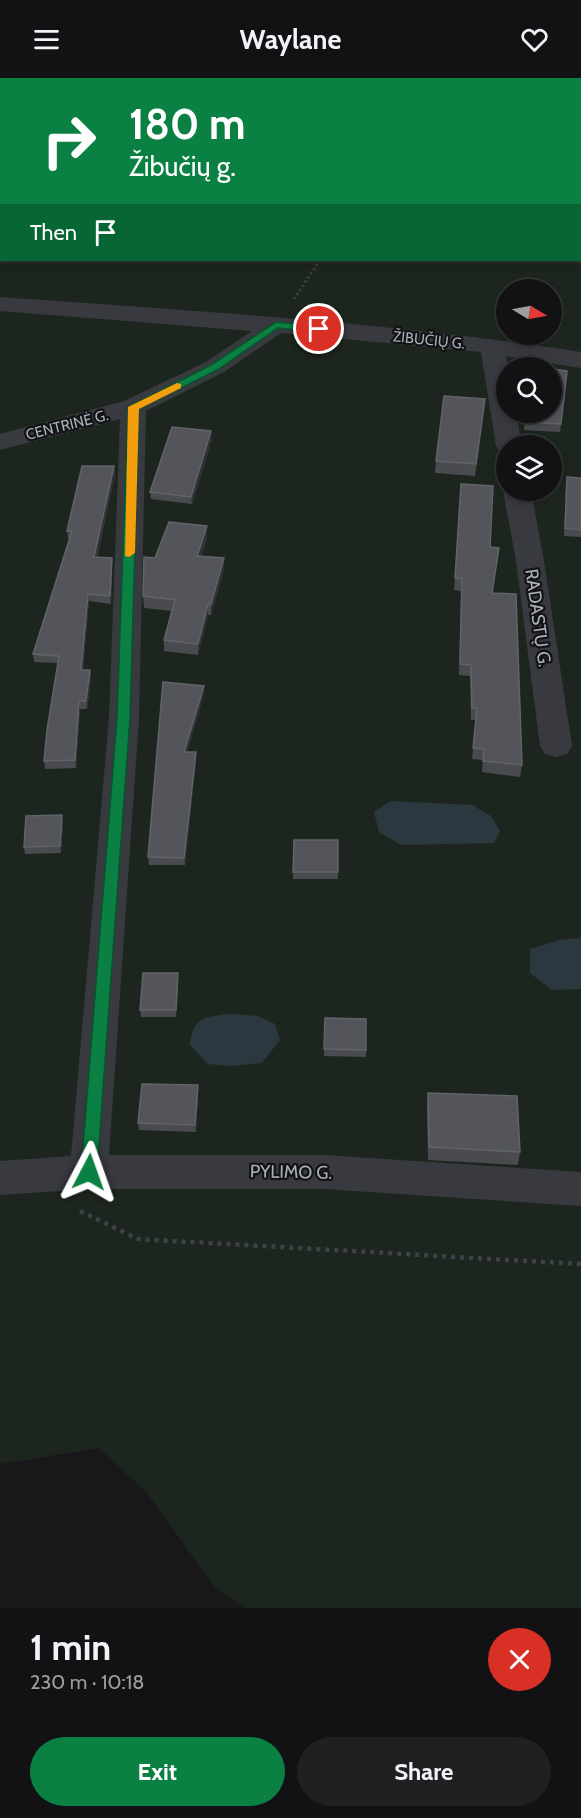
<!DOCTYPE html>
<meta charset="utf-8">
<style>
:root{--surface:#121214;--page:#1f2022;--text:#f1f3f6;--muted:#9c9ea0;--line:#313234;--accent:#0b8043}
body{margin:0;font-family:Cabin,sans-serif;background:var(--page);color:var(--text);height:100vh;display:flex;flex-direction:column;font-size:22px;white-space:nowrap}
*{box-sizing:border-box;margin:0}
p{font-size:20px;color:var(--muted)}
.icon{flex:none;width:33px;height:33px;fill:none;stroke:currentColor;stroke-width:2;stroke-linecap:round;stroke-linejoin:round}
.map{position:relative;height:1530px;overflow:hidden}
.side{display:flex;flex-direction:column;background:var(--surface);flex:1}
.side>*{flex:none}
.top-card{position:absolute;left:0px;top:0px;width:582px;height:183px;box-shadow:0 3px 9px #0003,0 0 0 2px var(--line);background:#0b8043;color:#fff;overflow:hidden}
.needle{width:39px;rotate:100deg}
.tools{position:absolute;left:496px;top:201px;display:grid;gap:12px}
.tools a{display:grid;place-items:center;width:66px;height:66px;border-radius:50%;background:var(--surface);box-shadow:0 3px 9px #0003,0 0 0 2px var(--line);font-size:30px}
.pin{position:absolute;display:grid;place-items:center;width:51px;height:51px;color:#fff;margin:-26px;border:3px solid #fff;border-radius:50%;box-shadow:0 2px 6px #0007}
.me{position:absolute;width:66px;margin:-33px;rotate:4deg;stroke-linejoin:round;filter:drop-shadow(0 0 4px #0008)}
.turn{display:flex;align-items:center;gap:21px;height:126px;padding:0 30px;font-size:27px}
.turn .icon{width:78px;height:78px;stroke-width:2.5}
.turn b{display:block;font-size:42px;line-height:51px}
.then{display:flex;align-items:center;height:57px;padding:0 30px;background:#0003;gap:12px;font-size:22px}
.round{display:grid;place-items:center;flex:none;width:63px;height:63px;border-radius:32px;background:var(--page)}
.head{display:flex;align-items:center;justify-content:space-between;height:102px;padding:0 30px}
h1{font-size:36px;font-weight:700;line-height:45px}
.cta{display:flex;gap:12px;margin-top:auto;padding:12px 30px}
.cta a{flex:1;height:69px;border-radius:36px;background:var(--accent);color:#fff;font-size:24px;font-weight:700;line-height:69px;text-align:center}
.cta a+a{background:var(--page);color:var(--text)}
header{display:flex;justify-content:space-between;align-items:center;height:78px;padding:0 30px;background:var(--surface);font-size:27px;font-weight:700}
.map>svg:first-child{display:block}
</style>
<header><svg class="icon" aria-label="menu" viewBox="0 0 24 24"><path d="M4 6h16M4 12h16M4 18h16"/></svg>Waylane<svg class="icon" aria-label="heart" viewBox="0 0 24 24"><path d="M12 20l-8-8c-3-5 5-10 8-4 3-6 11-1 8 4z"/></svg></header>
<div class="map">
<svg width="581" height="1530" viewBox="0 0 581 1530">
<rect width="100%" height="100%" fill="#18181a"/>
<path fill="#1d261e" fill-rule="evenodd" d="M0,0H581V1530H245L214,1508L146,1414L99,1370L0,1386ZM2,2H580V182H2ZM507,212H552V256H507ZM507,290H552V334H507ZM507,368H552V412H507Z"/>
<g fill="#2c3840">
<path d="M391,723L472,727L491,738L500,753L494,765L401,767L379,754L374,734Z"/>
<path d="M581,860V911L552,912L530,895V871L560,862Z"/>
<path d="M230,936L258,938L275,946L280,962L262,985L230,988L208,986L190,967C193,939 204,939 230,936Z"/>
</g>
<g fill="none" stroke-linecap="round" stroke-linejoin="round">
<g stroke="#3e4147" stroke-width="3" stroke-dasharray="2 3" stroke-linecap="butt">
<path d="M509,2L511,0"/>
<path d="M294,221L320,182"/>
</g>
<path stroke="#3e4147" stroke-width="4.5" stroke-dasharray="4 5" stroke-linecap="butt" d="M80,1133L138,1161L581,1186"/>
<g fill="#383a40" fill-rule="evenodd">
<path d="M0,219C194,233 389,244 581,274V290L506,278L508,290L507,334H516L522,368H507V376L500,374L496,368L481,274L281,255L224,294L146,333L139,640L109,1077H324L581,1094V1128L324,1111H89L0,1117V1083L71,1078L109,640L120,341L0,372V356L124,323L206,284L252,253L0,233Z"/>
<path d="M507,406V412H531L544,483L572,668L567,676L556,679L545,676L540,668L516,483L503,412Z"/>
</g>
</g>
<g fill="#494b4f">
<path d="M567,293L560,354L524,352L526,334Z"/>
<path d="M485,321L475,398L435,395L436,383Z"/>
<path d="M212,361L192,426L151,421L150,414Z"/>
<path d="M114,388L115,396L97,479L112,488L111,526L89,523L83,592H90L91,600L87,631H80L76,690L45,691L44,683L58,585L34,584L33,576L70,461L68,460L67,453Z"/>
<path d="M567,399L581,400V459L564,458L566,407Z"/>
<path d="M461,406L490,469L499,470L492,515L522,687L520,699L482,694L483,682L472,681L476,642H471L470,598L459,597L461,513L454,512Z"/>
<path d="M207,460L201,479L224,480V491L211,537H208L198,577L164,573V562L172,533L144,530L143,518L155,480Z"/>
<path d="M204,616L187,674H196V682L185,787H149L148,779Z"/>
<path d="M63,744L61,775L25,776L24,769Z"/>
<path d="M294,762H338V801H293Z"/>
<path d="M178,895V903L176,939H141L140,932Z"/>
<path d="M325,940L366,972V979L324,978Z"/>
<path d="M198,1014L196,1054L139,1052L138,1045Z"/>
<path d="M428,1015L520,1074L518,1087L428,1082L427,1028Z"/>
</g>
<g fill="#313235">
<path d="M211,353L212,361L192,426L191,419Z"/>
<path d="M114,388L115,396L95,486L94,479Z"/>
<path d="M207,448V460L197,490V478Z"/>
<path d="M112,480V488L111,526L110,518Z"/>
<path d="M224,480V491L211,537V526Z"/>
<path d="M88,516L89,523L82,600L81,592Z"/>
<path d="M208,526V537L198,577V566Z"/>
<path d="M90,592L91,600L87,631L86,623Z"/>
<path d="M204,608V616L185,682L184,674Z"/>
<path d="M79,623L80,631L76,690L75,682Z"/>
<path d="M196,674V682L185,787L184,780Z"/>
<path d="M62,737L63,744L61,775L60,768Z"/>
<path d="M198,1007V1014L196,1054L195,1047Z"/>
</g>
<g fill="#54555b" stroke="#61636a" stroke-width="1.5">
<path d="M552,291L567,293L561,346L524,344L526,334H552Z"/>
<path d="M444,318L485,321L476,386L436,383Z"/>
<path d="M172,349L211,353L191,419L150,414Z"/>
<path d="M82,388H114L94,479L112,480L110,518L88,516L81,592H90L86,623H79L75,682L44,683L47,652L59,578L33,576L72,453H67Z"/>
<path d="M567,399L581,400V452L565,450Z"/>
<path d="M461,406L493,408L490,469L499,470L492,515L516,516L522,687L483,683L484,671L473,670L477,631L472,630L471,587L460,586L462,501L455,500Z"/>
<path d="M169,444L207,448L197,478L224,480L211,526H208L198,566L164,562L175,522L143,518L144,479L155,480Z"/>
<path d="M163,604L204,608L184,674H196L184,780L148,779Z"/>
<path d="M62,737L60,768L24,769L26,738Z"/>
<path d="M294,762H338V794H293Z"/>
<path d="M143,895H178L176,932H140Z"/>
<path d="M325,940L366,941V972L324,971Z"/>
<path d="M142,1006L198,1007L195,1047L138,1045Z"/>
<path d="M428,1015L517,1018L520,1074L429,1069Z"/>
</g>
<path fill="#0b8043" stroke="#07532c" stroke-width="1.5" d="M276,244L319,248L324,251L319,254L278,250L219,291L139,331L130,640L97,1094L95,1098L89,1100L83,1098L81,1094L117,640L128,329L211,287Z"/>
<path fill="#f59e0b" d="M177,305L181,306V310L139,331L135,475L129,479L125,478L128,329Z"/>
<g text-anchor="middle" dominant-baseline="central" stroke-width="4.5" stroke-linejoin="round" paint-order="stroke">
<g font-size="15" fill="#a9afbb" stroke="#131315">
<text transform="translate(429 262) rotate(6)">ŽIBUČIŲ G.</text>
<text transform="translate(67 347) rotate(-14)">CENTRINĖ G.</text>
</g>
<g font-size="18" fill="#a9afbb" stroke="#131315">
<text transform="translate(538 540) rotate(82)">RADASTŲ G.</text>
<text transform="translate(291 1094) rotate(1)">PYLIMO G.</text>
</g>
</g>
</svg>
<div class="tools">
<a><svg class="needle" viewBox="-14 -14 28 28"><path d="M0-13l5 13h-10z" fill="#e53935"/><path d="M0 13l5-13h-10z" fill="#9c9ea0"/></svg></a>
<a><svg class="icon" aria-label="search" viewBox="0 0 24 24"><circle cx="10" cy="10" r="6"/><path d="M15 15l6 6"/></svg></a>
<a><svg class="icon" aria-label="layers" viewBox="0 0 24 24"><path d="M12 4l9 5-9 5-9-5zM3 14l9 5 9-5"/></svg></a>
</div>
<div class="pin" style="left:319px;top:251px;background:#d93025"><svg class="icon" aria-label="arrive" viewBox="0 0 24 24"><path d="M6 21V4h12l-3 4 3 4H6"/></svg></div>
<svg class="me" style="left:89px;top:1094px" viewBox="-20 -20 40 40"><path d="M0-17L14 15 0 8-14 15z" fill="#0b8043" stroke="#fff" stroke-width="4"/></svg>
<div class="top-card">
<div class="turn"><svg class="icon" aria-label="right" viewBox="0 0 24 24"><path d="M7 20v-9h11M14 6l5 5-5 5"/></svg><div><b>180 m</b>Žibučių g.</div></div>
<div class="then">Then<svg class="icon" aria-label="arrive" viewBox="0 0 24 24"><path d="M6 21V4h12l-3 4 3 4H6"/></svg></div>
</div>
</div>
<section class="side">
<div class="head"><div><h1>1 min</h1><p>230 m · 10:18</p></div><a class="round" style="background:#d93025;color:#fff"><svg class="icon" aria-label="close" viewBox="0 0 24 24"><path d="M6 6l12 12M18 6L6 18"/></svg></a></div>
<div class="cta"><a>Exit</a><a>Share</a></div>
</section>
